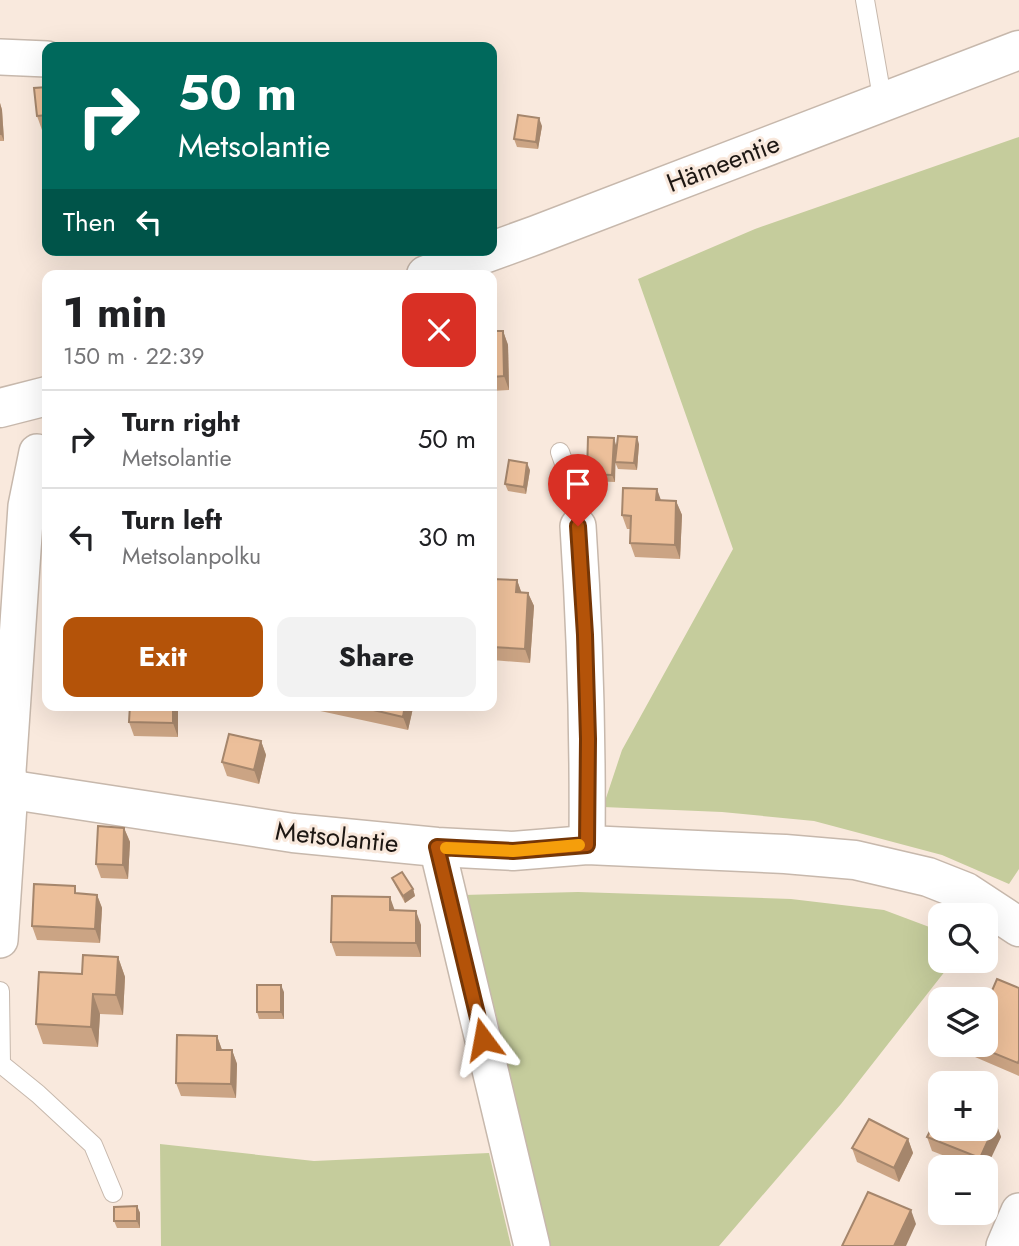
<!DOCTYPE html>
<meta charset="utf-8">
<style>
:root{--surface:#fff;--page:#f2f2f2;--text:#202124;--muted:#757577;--line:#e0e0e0;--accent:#b45309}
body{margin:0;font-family:Jost,sans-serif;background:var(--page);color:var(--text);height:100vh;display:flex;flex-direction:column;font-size:26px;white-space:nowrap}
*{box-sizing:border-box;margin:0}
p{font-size:23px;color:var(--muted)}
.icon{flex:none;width:38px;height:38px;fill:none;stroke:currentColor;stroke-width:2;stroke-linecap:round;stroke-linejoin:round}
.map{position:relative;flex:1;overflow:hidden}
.details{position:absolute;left:42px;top:270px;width:455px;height:441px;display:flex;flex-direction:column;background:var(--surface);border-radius:14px;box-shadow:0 7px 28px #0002}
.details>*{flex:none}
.banner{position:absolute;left:42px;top:42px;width:455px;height:214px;border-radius:14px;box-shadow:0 7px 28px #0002;background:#00695c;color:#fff;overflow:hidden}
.fabs{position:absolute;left:928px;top:903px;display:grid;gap:14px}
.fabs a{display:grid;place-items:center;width:70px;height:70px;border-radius:14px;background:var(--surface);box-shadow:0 7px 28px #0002;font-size:35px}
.pin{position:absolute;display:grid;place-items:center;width:60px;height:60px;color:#fff;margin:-72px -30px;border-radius:50% 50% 50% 0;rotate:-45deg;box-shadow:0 0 7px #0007}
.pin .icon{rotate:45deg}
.me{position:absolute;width:77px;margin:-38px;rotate:347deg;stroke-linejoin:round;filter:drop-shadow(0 0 5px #0008)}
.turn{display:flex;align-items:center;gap:24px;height:147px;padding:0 21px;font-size:32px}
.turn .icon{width:91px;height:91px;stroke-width:2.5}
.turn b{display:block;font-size:49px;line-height:60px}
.then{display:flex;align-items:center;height:66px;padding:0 21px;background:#0003;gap:14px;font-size:26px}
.round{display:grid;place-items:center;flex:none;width:74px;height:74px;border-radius:14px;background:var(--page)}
.overview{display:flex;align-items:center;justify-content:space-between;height:119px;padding:0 21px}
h1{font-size:42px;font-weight:700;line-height:52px}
.cta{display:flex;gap:14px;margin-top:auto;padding:14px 21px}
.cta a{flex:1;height:80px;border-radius:14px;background:var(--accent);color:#fff;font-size:28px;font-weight:700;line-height:80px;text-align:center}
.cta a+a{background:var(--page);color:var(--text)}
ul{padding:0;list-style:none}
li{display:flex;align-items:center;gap:21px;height:98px;padding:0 21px;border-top:2px solid var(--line)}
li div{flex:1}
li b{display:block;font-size:26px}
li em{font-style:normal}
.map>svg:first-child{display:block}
</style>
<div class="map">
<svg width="1019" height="1246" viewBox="0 0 1019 1246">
<rect width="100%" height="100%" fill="#f9e9dd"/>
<g fill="#c5cc9c">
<path d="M1019,137V869L1009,884L942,855L814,821L722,812L603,807L622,750L733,549L638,279L755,229Z"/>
<path d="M578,892L791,899L884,910L940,931V961H953L841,1104L719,1246H550L463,895Z"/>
<path d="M160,1144L314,1161L489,1153L511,1246H161Z"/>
</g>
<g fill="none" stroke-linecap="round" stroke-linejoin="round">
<g stroke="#c7b8ac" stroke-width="20">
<g id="lane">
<path d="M865,0L883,103"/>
<path d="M560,452L574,492L578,526"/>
<path d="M0,991L1,1064L38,1094L93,1145L113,1193"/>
</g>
</g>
<g stroke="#c7b8ac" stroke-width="38">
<g id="street">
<path d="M0,57L47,59"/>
<path d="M578,526C585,632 588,738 587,845"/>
<path d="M437,847L532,1246"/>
<path d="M0,940L10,790L8,771L26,506L37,452"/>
<path d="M1004,1246L1019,1211"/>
</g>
</g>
<g stroke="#c7b8ac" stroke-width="41">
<path id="secondary" d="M0,788L293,833L437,847L513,851L587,845L785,854L855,860L928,877L966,892L1019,927"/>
</g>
<g stroke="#c7b8ac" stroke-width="41">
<g id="highway">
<path d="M426,275L536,235L1019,50"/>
<path d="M0,408L47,396"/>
</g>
</g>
<use href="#lane" stroke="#fff" stroke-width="18"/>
<use href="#street" stroke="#fff" stroke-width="35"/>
<use href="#secondary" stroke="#fff" stroke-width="38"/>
<use href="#highway" stroke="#fff" stroke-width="38"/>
</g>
<g fill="#cba484">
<path d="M47,87V129L42,130L37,116Z"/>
<path d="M0,103L2,110L4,141H0Z"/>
<path d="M542,126L538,149L517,147L514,139Z"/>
<path d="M492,331H503L508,345L509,390L492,391Z"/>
<path d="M639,444L637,470L618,469L615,462V482L589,481L587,474L616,445V458Z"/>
<path d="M530,470L526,494L508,491L505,484Z"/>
<path d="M661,501H676L682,515L680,559L635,557L630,543L631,529H627L622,515Z"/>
<path d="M492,579L517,580L521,592L528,593L534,606L530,663L492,660Z"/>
<path d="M130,705H178V737L134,736L129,722Z"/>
<path d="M310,705H412L413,708L408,730L311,709Z"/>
<path d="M261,741L266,755L259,784L227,776L222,762Z"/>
<path d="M124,828L130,842L128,879L101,878L96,864Z"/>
<path d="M392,878L413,889L415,896L405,903L395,885Z"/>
<path d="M78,893L97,895L102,908L100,943L37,940L32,926Z"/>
<path d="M395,910L421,925V957L336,956L331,942Z"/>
<path d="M118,957L125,977L123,1015L100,1014L98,1047L43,1044L36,1024L82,974Z"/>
<path d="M1019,988V1076L975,1057L971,1045H985Z"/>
<path d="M284,992V1019H259L257,1012Z"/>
<path d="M217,1036L222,1050H232L237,1064L236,1098L181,1096L176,1083Z"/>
<path d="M996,1123L1001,1137L985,1167H973L932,1151L927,1137Z"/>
<path d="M908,1139L913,1153L899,1182L857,1162L852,1148Z"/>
<path d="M137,1206L140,1213V1228H117L114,1221Z"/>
</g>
<g fill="#a5866c">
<path d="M0,103L2,110L4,141L1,134Z"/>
<path d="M539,118L542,126L538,149L536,142Z"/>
<path d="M503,331L508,345L509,390L504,376Z"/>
<path d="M637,437L639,444L637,470L634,463Z"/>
<path d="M614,438L616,445L615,482L612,475Z"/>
<path d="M527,463L530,470L526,494L524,487Z"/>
<path d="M657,489L662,503L656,500Z"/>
<path d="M676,501L682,515L680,559L675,545Z"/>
<path d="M517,580L522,594L516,592Z"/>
<path d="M528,593L534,606L530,663L525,649Z"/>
<path d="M173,705H178V737L173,723Z"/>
<path d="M405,705H412L413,708L408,730L403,717Z"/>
<path d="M261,741L266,755L259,784L254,770Z"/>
<path d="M124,828L130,842L128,879L123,865Z"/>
<path d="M413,889L415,896L405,903L403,896Z"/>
<path d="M97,895L102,908L100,943L95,929Z"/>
<path d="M390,897L395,911L390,910Z"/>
<path d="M416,911L421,925V957L416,943Z"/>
<path d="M118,957L125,977L123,1015L116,995Z"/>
<path d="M281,985L284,992V1019L281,1012Z"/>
<path d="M93,994L100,1014L98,1047L91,1027Z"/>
<path d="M217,1036L222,1050H217Z"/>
<path d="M232,1050L237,1064L236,1098L231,1084Z"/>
<path d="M996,1123L1001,1137L985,1171V1167H983L980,1158Z"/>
<path d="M908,1139L913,1153L899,1182L894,1168Z"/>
<path d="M137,1206L140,1213V1228L137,1221Z"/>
<path d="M911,1210L916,1224L906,1246H894Z"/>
</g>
<g fill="#ecbf9a" stroke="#a5866c" stroke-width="2">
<path d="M47,87V115L37,116L34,88Z"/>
<path d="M0,106L1,134H0Z"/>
<path d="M518,115L539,118L536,142L514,139Z"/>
<path d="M492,331H503L504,376L492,377Z"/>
<path d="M618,436L637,437L634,463L615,462Z"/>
<path d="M588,437L614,438L612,475L587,474Z"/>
<path d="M509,460L527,463L524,487L505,484Z"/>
<path d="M623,488L657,489L656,500L676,501L675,545L630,543L631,516L622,515Z"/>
<path d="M492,579L517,580L516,592L528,593L525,649L492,647Z"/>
<path d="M130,705H173V723L129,722Z"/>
<path d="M352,705H405L403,717Z"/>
<path d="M229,734L261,741L254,770L222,762Z"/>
<path d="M98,826L124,828L123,865L96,864Z"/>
<path d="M402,872L413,889L403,896L392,878Z"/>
<path d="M34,884L75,886V893L97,895L95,929L32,926Z"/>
<path d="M332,896L390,897V910L416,911V943L331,942Z"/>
<path d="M83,955L118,957L116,995L93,994L91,1027L36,1024L39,972L82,974Z"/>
<path d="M997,979L1019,988V1060L1018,1063L974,1045H985V1007Z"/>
<rect x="257" y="985" width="24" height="27"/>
<path d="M177,1035L217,1036V1050H232L231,1084L176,1083Z"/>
<path d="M940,1112V1129H985V1118L996,1123L980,1158L927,1137Z"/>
<path d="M869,1119L908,1139L894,1168L852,1148Z"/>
<path d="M868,1192L911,1210L894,1246H842Z"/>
<path d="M137,1206V1221H114V1207Z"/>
</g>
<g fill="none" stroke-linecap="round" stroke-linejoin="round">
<g stroke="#753606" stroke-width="18">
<path id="route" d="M483,1039L437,847L513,851L587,845L588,739L585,635L578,526"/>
</g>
<use href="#route" stroke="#b45309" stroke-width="12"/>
<path stroke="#f59e0b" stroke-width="12" d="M446,848L513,851L579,845"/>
</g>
<g text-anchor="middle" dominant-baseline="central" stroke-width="6" stroke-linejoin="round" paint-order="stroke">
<g font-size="26" fill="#1d1713" stroke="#f9e9dd">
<text transform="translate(723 163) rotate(-21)">Hämeentie</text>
<text transform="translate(337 837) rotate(6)">Metsolantie</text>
</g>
</g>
</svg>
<div class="fabs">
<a><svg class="icon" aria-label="search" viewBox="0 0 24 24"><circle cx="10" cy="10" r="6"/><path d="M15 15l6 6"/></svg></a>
<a><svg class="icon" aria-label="layers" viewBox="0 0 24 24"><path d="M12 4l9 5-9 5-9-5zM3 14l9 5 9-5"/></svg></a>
<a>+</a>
<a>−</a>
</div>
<div class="pin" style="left:578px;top:526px;background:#d93025"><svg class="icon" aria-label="arrive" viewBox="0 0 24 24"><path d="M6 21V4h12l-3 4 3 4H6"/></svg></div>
<svg class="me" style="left:483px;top:1039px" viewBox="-20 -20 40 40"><path d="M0-17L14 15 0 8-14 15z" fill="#b45309" stroke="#fff" stroke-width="4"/></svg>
<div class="banner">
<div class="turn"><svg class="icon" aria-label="right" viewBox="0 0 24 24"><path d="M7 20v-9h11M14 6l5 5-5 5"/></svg><div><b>50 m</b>Metsolantie</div></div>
<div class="then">Then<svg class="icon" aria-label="left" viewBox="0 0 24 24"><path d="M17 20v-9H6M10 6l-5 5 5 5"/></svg></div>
</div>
<section class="details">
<div class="overview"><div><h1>1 min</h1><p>150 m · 22:39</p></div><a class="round" style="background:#d93025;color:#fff"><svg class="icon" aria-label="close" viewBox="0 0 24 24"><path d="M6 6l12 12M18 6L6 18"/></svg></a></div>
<ul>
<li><svg class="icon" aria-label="right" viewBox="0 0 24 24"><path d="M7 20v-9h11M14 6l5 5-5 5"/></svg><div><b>Turn right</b><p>Metsolantie</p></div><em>50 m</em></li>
<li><svg class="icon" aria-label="left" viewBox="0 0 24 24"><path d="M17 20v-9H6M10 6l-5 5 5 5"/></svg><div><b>Turn left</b><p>Metsolanpolku</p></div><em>30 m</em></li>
</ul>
<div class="cta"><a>Exit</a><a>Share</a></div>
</section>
</div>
